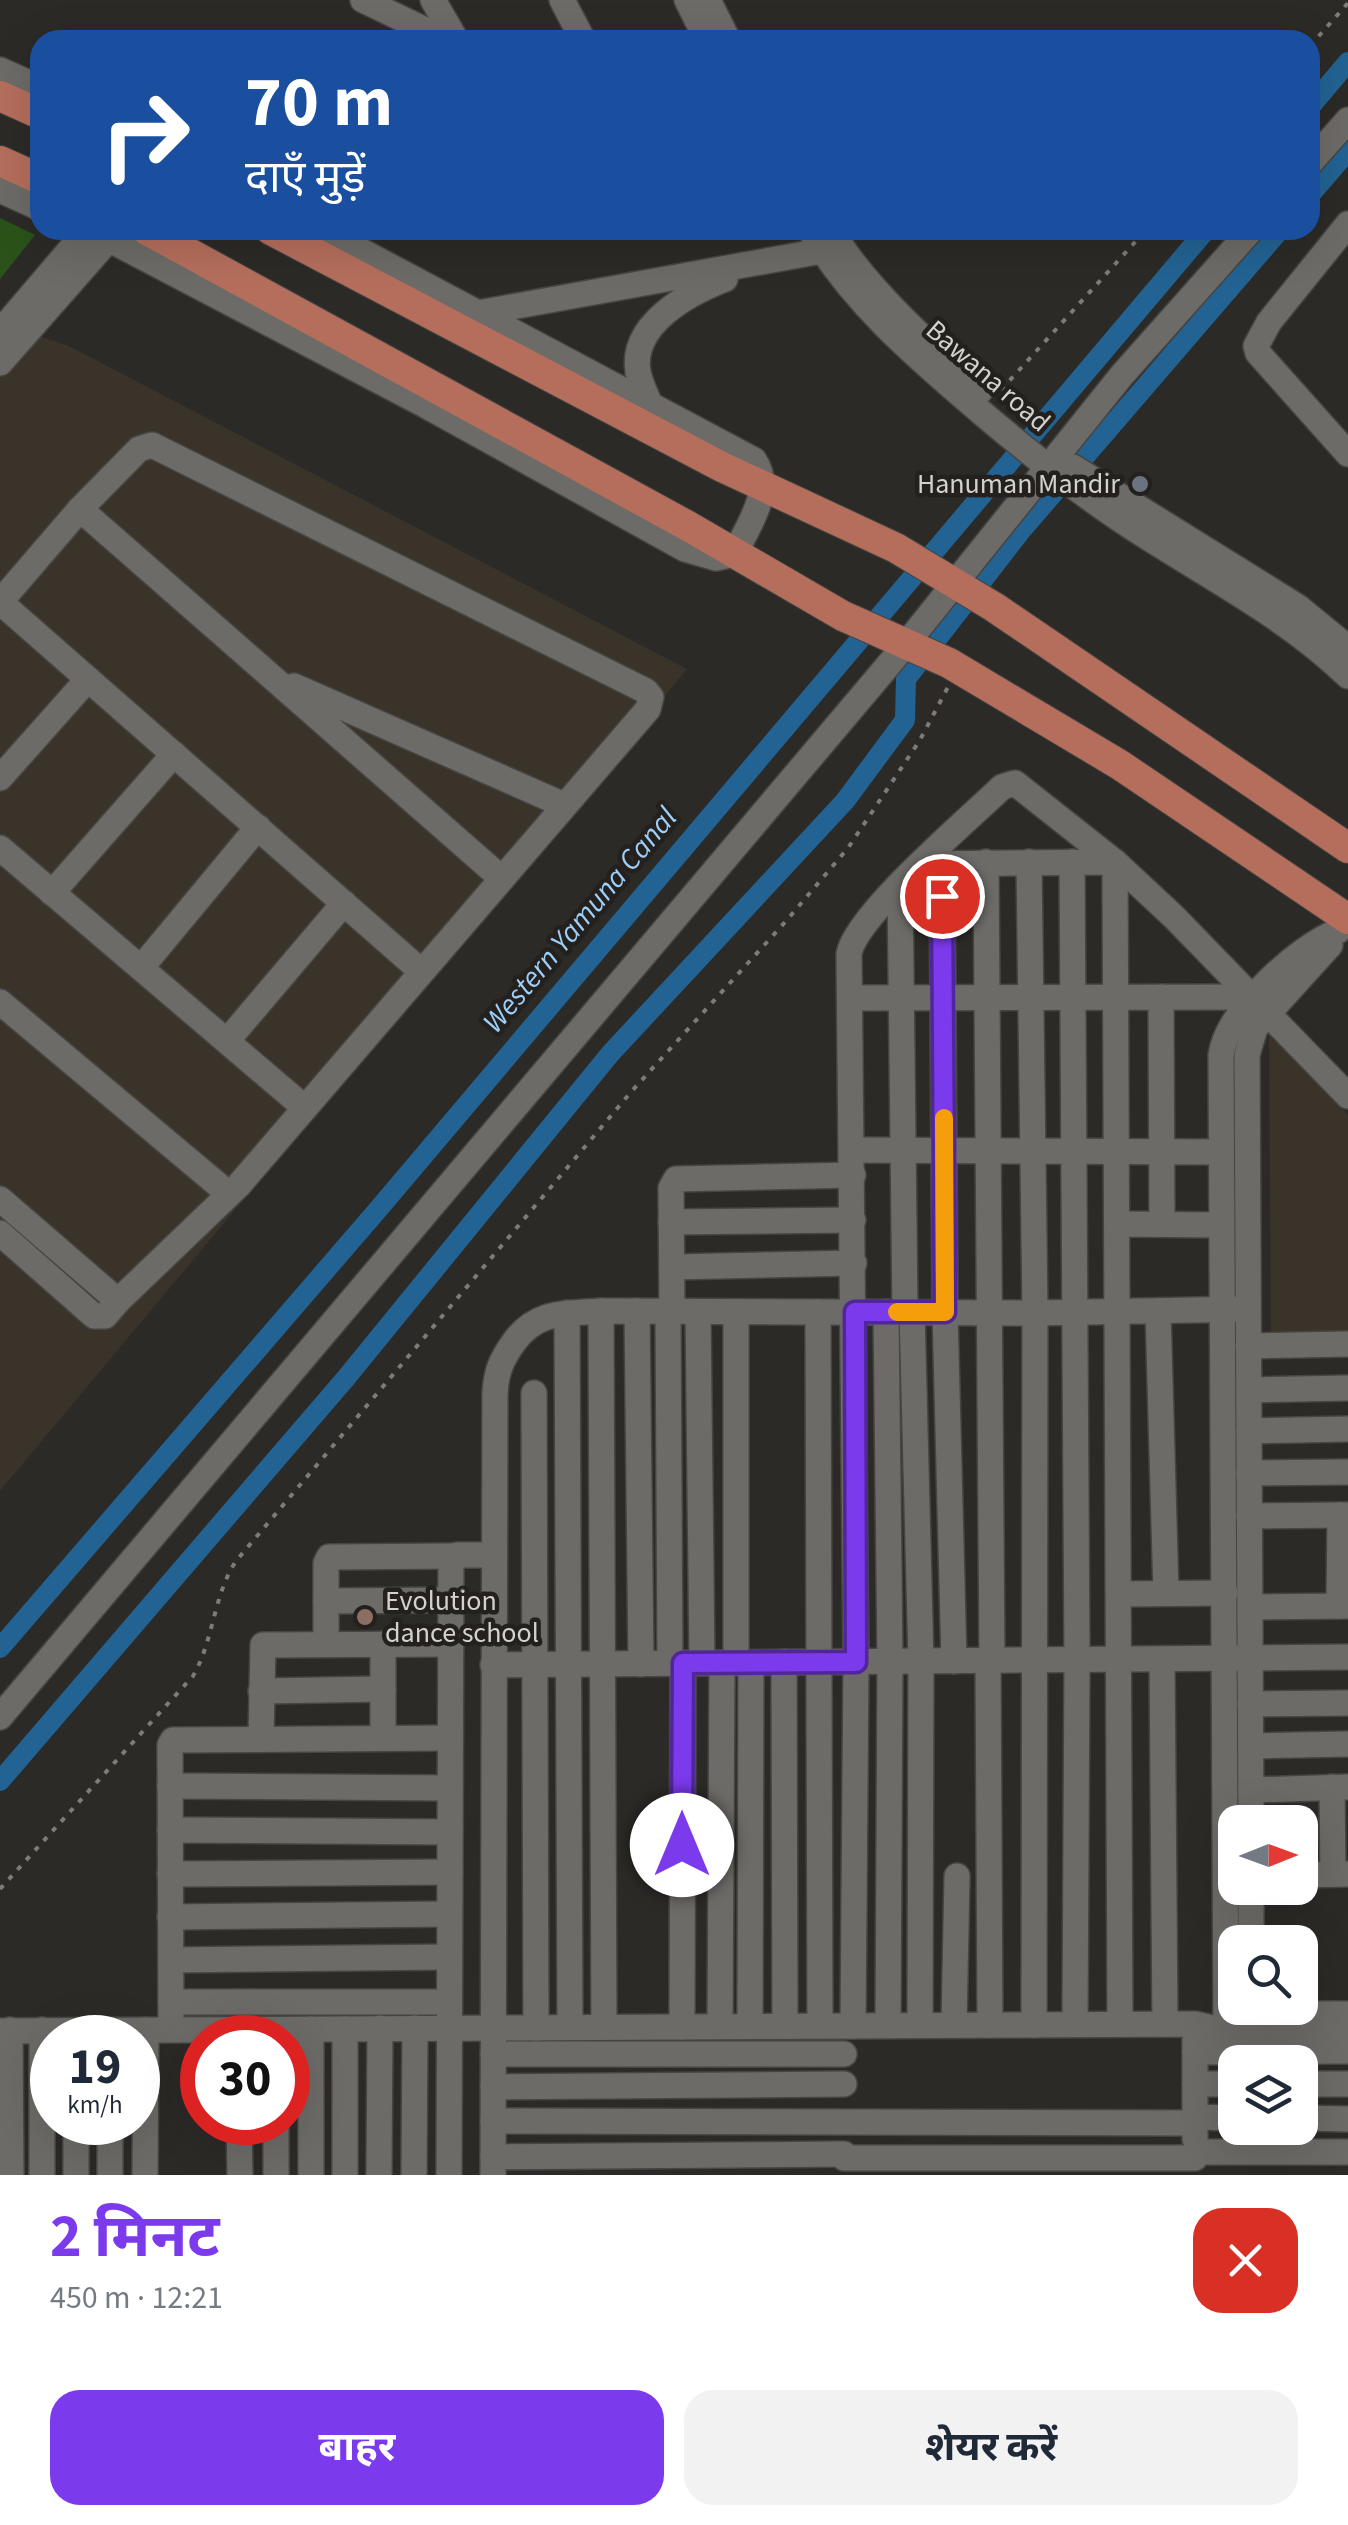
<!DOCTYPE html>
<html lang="hi">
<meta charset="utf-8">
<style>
:root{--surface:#fff;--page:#f2f2f3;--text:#1f2937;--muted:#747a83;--accent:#7c3aed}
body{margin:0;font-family:"Source Sans 3","Noto Sans Devanagari",sans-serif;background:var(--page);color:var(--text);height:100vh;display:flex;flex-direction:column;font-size:38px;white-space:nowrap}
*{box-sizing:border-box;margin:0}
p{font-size:32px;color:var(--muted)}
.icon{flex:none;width:55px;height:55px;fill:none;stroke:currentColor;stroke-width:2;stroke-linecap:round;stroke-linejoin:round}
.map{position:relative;height:2175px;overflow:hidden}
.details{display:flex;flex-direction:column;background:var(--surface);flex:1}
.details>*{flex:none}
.banner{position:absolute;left:30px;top:30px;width:1290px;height:210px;border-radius:30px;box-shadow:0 10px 40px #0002;background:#1a4fa0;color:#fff;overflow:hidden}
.needle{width:65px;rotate:89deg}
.controls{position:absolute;left:1218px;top:1805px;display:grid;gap:20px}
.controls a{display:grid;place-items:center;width:100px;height:100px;border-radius:20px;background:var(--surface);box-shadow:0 10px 40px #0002;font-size:50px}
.speed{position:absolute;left:30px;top:2015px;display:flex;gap:20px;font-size:50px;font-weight:700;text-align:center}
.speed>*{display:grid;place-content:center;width:130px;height:130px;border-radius:50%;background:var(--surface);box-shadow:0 10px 40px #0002;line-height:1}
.speed small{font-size:25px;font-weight:400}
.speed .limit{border:15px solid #d22;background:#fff;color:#111}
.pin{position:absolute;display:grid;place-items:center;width:85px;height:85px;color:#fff;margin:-42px;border:5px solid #fff;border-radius:50%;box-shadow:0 2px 10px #0007}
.me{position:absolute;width:110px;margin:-55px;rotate:0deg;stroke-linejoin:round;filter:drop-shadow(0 0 8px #0008)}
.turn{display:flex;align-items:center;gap:35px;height:210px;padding:0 50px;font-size:45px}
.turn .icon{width:130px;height:130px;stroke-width:2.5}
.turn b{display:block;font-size:70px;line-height:85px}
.round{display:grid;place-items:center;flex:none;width:105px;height:105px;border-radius:30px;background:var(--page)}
.headline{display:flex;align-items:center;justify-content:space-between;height:170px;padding:0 50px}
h1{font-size:60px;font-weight:700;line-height:75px;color:var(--accent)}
.action{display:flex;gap:20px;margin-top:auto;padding:20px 50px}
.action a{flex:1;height:115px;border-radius:30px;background:var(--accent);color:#fff;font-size:40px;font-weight:700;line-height:115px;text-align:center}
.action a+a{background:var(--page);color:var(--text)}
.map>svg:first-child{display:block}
</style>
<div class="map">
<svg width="1348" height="2175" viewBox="0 0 1348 2175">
<rect width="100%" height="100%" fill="#2c2a27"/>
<g fill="#39332a">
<path d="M0,323L69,346L687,669L0,1491Z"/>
<path d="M1269,1033L1348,1115V1337H1271Z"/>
</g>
<path fill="#2b5319" d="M0,218L35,235L0,279Z"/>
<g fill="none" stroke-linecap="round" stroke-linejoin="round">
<g stroke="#226393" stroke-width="20">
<path d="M1310,107L1348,62"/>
<path d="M1310,195L1348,151"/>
<path d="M0,1648L381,1206L1206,230"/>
<path d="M0,1781L346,1378L610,1054L845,801L905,720L906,679L1020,532L1280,230"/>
</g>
<g stroke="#464542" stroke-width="28">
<g id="minor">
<path d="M363,0L446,40"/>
<path d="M433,0L456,40"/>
<path d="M562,0L583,40"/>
<path d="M687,0L707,40"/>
<path d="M708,0L728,40"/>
<path d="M0,70L40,88"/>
<path d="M1310,163L1348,120"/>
<path d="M0,190L40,208"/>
<path d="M1348,224L1269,322L1256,346L1258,353L1348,454"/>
<path d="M91,230L425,405L685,549L716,558L735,554C748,524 775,491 754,460L322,230"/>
<path d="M810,230C852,303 919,359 982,413C1035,458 1088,500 1147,537C1216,581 1289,619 1348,676"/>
<path d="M831,230C864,287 931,346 980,391"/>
<path d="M478,313L838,248"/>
<path d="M0,332L87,230"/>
<path d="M0,363L117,230"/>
<path d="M649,402C645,393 640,382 638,372C630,324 689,293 725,279"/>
<path d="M1073,467L1298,607L1348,648"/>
<path d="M80,509L500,877"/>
<path d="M0,602L80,509L139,449L152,445L646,691L651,697L648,709L238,1186L118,1301"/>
<path d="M0,602L421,971"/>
<path d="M294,686L564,805"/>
<path d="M0,778L88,679"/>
<path d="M0,848L305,1108"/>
<path d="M986,862L992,1661"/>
<path d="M1029,862L1035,1313L1034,2025"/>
<path d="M1072,862L1077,1660L1075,2024"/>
<path d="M942,863L945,1312L954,1661"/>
<path d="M921,864L1115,862L1120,2024"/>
<path d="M900,886L905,1312"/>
<path d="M52,893L174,754"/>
<path d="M141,968L258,827"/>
<path d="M1161,997L1162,1224"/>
<path d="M850,998L1254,997"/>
<path d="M0,1002L229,1194"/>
<path d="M227,1041L344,903"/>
<path d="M852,1150L1220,1152"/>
<path d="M0,1199L118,1301L105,1316H94L0,1233"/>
<path d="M671,1222L853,1220"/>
<path d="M1117,1224L1221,1225"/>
<path d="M672,1267L854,1263"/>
<path d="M601,1311L604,2027"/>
<path d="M637,1311L641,1664"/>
<path d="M668,1311L670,1663"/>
<path d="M1158,1311L1166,1593"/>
<path d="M672,1312L671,1188L676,1179L853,1175"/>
<path d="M698,1312L702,1663"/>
<path d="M736,1312V1663"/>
<path d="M818,1312L820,2026"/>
<path d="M886,1312L890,1661L888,2025"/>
<path d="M912,1312L921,1661L920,2025"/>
<path d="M567,1313L570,2027"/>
<path d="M1248,1346L1348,1344"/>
<path d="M1249,1390L1348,1388"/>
<path d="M534,1393L536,2028"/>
<path d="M1249,1431L1348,1429"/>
<path d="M1249,1473L1348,1472"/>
<path d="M1249,1516L1348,1515"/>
<path d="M1120,1594L1225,1593"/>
<path d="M326,1601L451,1600"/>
<path d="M1339,1606L1340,1515"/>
<path d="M1250,1607L1348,1606"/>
<path d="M326,1644V1563L329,1557L454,1556"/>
<path d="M383,1644V1738"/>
<path d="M1162,1659L1165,2024"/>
<path d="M988,1661L990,2025"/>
<path d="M784,1662L785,2026"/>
<path d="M493,1665L1348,1657"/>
<path d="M261,1691L383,1689"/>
<path d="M1250,1704L1348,1703"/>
<path d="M0,1717L907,643L1122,375L1251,230"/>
<path d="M261,1738L263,1645L451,1644"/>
<path d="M1251,1746L1348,1744"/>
<path d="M170,1786L450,1788"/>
<path d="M1332,1787L1333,1874"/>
<path d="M1251,1790L1348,1787"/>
<path d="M1251,1822L1247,1055L1255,1028L1330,945"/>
<path d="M170,1830L450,1832"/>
<path d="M170,1874L450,1872"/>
<path d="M1300,1875L1348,1874"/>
<path d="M170,1917L449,1914"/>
<path d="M1251,1942V1888"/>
<path d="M171,1960L449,1957"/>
<path d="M171,2002H449"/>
<path d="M1300,2014H1348"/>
<path d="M954,2025L957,1876"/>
<path d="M720,2026L722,1663"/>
<path d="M750,2026L751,1663"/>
<path d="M853,2026L856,1662L849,954C855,916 970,818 1002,787L1015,783L1115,862L1174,917L1348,1096"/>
<path d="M682,2027L683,1663"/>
<path d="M171,2029L170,1745L173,1740L450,1738"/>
<path d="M10,2030L11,2175"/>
<path d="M0,2031L1195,2024L1226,2031H1348"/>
<path d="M1226,2031L1221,1055C1227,1011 1298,947 1338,931"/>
<path d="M1195,2039V2139"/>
<path d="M1195,2052L1348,2051"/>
<path d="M493,2054H844"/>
<path d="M1195,2084H1235"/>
<path d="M1300,2084H1348"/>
<path d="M493,2087L844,2084"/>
<path d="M1195,2117L1235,2118"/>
<path d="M1300,2118L1348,2119"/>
<path d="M493,2121L1195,2123"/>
<path d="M239,2122L240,2175"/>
<path d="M1195,2152H1348"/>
<path d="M493,2157L844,2154"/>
<path d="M844,2158H1195"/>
<path d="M42,2175V2030"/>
<path d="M76,2175V2122"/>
<path d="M110,2175V2122"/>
<path d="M145,2175L146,2030"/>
<path d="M276,2175V2122"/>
<path d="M311,2175V2029"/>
<path d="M345,2175V2029"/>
<path d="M379,2175L380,2028"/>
<path d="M414,2175L415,2028"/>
<path d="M449,2175L451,1560L457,1555H493"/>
<path d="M493,2175L495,1394C496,1372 501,1360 514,1342C537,1310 565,1314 601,1311L1035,1313L1248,1309"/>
</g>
</g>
<g stroke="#464542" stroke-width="32">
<g id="major">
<path d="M0,96L40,114"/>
<path d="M0,161L40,179"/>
<path d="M147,230L688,526L843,616L949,663L1120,765L1348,919"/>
<path d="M271,230L722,467L896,548L994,607L1348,848"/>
</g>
</g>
<g stroke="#7d7c79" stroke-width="4" stroke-dasharray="5 8" stroke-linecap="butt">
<path d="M1310,46L1348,3"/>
<path d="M1001,390L1146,230"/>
<path d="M0,1889L193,1676C214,1640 213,1596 236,1561L631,1092L787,920L848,848L920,740L948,687"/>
</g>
<use href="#minor" stroke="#6d6b67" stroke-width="25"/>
<use href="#major" stroke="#b56e5c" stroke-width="30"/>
</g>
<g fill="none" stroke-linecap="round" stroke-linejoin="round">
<g stroke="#51269a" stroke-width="25">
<path id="route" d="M682,1845L683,1663L856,1662L855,1312H945L942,896"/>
</g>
<use href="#route" stroke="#7c3aed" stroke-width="18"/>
<path stroke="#f59e0b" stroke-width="18" d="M897,1312H945L944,1118"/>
</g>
<circle fill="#6b7280" stroke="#23201d" stroke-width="4" cx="1140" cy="484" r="10"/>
<circle fill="#8d6e63" stroke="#23201d" stroke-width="4" cx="365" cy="1617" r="10"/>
<g text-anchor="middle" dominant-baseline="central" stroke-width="9" stroke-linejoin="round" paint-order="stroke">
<g font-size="28" fill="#d3d2cf" stroke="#23201d">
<text transform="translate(988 376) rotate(41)">Bawana road</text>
</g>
<g font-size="28" fill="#d3d2cf" stroke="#23201d" text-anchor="end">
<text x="1120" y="484">Hanuman Mandir</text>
<text x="385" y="1601" text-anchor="start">Evolution<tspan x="385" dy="32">dance school</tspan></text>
</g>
<g font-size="30" font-style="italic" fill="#9dcff9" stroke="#23201d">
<text transform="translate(580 920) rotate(-50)">Western Yamuna Canal</text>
</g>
</g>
</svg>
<div class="controls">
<a><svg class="needle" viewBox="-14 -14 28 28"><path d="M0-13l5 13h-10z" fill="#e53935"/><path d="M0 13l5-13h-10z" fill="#747a83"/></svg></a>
<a><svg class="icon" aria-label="search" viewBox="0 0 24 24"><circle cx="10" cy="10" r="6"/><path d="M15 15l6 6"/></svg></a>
<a><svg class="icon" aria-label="layers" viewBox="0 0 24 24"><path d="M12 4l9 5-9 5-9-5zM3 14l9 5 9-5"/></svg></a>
</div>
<div class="speed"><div>19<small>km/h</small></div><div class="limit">30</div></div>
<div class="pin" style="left:942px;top:896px;background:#d93025"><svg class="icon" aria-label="arrive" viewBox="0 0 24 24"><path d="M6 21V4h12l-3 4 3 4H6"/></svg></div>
<svg class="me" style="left:682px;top:1845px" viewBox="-20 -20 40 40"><circle r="19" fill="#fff"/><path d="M0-13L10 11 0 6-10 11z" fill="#7c3aed"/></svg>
<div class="banner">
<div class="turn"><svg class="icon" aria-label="right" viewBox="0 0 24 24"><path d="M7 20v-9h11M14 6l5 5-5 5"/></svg><div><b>70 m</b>दाएँ मुड़ें</div></div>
</div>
</div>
<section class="details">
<div class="headline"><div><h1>2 मिनट</h1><p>450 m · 12:21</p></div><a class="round" style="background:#d93025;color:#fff"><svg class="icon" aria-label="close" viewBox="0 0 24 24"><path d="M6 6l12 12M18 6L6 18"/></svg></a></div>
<div class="action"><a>बाहर</a><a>शेयर करें</a></div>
</section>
